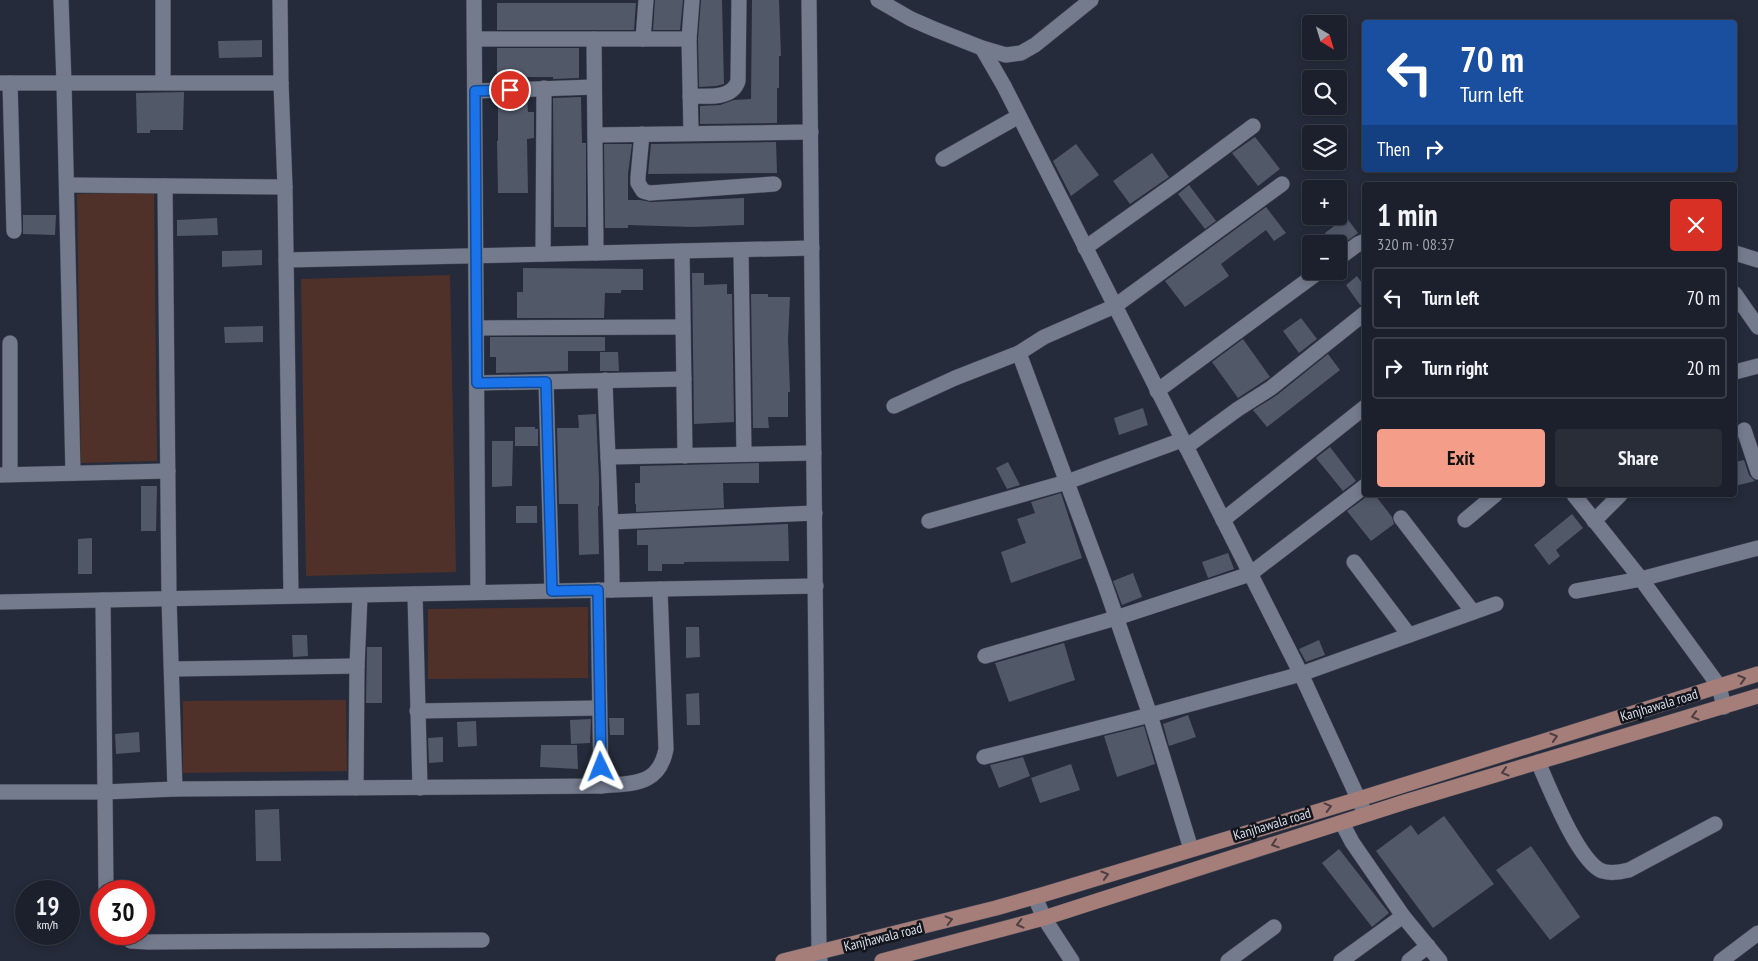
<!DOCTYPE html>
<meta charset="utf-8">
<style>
:root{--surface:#1c202c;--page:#292d38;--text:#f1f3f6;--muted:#a0a3a9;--line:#3a3e48;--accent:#f49e89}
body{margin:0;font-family:"PT Sans Narrow",sans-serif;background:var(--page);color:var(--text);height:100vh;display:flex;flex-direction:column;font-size:19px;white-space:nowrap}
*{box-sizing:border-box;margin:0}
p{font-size:16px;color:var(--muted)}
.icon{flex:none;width:28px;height:28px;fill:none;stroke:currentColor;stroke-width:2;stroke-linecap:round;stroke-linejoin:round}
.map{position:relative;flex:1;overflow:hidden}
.side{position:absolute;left:1362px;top:182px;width:375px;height:315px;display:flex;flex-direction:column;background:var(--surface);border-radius:5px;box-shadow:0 2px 8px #0003,0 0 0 1px var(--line)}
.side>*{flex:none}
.hud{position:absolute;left:1362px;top:20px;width:375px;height:152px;border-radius:5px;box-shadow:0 2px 8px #0003,0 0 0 1px var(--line);background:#1a4fa0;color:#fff;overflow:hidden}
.needle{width:32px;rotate:142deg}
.tools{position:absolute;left:1302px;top:15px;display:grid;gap:10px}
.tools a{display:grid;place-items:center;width:45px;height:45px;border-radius:5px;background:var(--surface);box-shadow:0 2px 8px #0003,0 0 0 1px var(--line);font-size:25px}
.speed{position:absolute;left:15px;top:880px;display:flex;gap:10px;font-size:25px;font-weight:700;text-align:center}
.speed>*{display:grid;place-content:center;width:65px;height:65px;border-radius:50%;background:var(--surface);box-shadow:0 2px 8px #0003,0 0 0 1px var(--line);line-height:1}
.speed small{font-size:12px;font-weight:400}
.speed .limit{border:8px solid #d22;background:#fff;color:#111}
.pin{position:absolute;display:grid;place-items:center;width:42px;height:42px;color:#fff;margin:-21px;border:2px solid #fff;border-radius:50%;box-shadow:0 1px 5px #0007}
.me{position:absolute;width:55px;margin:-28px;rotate:358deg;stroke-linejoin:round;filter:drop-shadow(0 0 4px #0008)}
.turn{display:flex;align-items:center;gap:18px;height:105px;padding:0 15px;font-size:22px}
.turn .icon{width:65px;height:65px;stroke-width:2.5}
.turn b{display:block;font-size:35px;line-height:42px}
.then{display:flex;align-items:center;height:48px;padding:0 15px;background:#0003;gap:10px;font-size:19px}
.round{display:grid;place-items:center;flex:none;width:52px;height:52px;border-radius:5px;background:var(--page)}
.summary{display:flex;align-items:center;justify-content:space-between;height:85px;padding:0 15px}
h1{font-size:30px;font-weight:800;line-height:38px}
.button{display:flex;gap:10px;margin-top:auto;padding:10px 15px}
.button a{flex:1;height:58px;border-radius:5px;background:var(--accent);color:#111;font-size:20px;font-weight:800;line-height:58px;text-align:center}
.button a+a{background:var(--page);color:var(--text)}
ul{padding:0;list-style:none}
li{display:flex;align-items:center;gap:15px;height:62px;margin:0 10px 8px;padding:0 5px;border:2px solid var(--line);border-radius:5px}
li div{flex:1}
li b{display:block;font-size:19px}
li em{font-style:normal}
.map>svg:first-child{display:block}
</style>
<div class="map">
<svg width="1758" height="961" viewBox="0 0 1758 961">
<rect width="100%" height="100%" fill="#252b3a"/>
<g fill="#503129">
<path d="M154,192L157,461L81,463L77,194Z"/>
<path d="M450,275L456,572L306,576L301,279Z"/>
<path d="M588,607V678L428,679V609Z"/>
<path d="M346,700L347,771L183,773V701Z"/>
</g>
<g fill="#515868">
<path d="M655,0H683L680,30H653Z"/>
<path d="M701,0H722L724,84L716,86L699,87L698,39Z"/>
<path d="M752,0H779L781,56H779V88H777V123L700,124V106L720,105L734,100L751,99Z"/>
<path d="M497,3H636L634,30H497Z"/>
<path d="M262,40V57L219,58L218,41Z"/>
<path d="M497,48H579V78L553,79V77H527V80L497,81Z"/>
<path d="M184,92L183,130H150V133H137L136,93Z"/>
<path d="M581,97L582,143H586V227H554L553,98Z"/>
<path d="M527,99L528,112H534V138L527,139L528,193H498L497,141H498V100Z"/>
<path d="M1255,137L1280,169L1258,186L1232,153Z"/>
<path d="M776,142L777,173L648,174L651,144Z"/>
<path d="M604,144H632L628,174V200H640L651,202L744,198V225L693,227L628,225V228H605Z"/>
<path d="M1076,144L1099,175L1071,196L1053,161Z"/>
<path d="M1152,153L1169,177L1130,204L1113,181Z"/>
<path d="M1189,185L1216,221L1205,229L1178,194Z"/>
<path d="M1266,207L1286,233L1274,241L1266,230L1221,264L1229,276L1185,307L1165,281Z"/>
<path d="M23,215H56L55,235L23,234Z"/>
<path d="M1346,217L1358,233L1339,247V244H1333L1325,233Z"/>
<path d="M217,218L218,235L177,236V220Z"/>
<path d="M262,250V265L222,267V251Z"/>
<path d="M523,268L643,269V290H621V293H605L604,318H517V292H523Z"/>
<path d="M692,273H704V285L727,284V294H732L734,422L694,424Z"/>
<path d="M1357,276L1365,287V304L1360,305L1346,285Z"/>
<path d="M751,294H768V297H790L788,339L790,392H788V417H768L769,428H753Z"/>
<path d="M1301,318L1317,339L1299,353L1283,331Z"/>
<path d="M263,326V342L225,343L224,327Z"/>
<path d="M490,337H605V351H568V371L496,373V357H490Z"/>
<path d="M1243,339L1270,377L1238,398L1212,362Z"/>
<path d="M600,352H618L619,371H600Z"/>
<path d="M1328,354L1340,370L1267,427L1253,410L1277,395Z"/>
<path d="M1143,408L1148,425L1119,435L1114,418Z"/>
<path d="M596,414L599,479V506H598L599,554L579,555L578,504H559L557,428H579L578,415Z"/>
<path d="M515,427H535V429H538V446H515Z"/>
<path d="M492,441H513L512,486L492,487Z"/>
<path d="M1330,447L1356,481L1343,491L1316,458Z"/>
<path d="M1744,460L1749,475L1755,481L1735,486V462Z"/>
<path d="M1008,462L1020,485L1007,489L996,468Z"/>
<path d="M759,463V483H723L724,508L636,512V504H635V483H640V466Z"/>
<path d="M141,486H157L156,531H141Z"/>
<path d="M1061,493L1082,558L1011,583L1001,552L1026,543L1017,519L1035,513L1031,502Z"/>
<path d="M1369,495H1375L1392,517L1394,524L1371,541L1347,511Z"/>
<rect x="516" y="506" width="21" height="17"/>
<path d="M1572,514L1583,528L1556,550L1560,556L1549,565L1534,545Z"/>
<path d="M788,524L789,561L684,562V564H662V571H648V545H637V530Z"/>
<path d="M92,538V574H78V539Z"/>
<path d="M1228,553L1234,569L1208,578L1202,562Z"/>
<path d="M1133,573L1142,597L1122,605L1113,581Z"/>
<path d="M686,627H699L700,657L686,658Z"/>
<path d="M292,635H307L308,656L293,657Z"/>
<path d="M1319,640L1325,655L1306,662L1299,649Z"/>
<path d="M1064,643L1075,680L1009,702L995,663Z"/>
<path d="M367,647H382V703H366Z"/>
<path d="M699,693L700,725H687L686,694Z"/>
<path d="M1188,715L1196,737L1169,746L1163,724Z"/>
<path d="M609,718H624V735H610Z"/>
<path d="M591,719L590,743L571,744L570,720Z"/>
<path d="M476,721L477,746L458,747L457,722Z"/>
<path d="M1144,726L1155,764L1117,777L1104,736Z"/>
<path d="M139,732L140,752L116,754L115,734Z"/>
<path d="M443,737V762L429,763L428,738Z"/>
<path d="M541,745H577L578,769L540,767Z"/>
<path d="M1023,757L1030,776L999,788L990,765Z"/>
<path d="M1071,764L1080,790L1040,803L1031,778Z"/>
<path d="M279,809L281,861H256L255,810Z"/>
<path d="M1444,816L1494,884L1433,928L1376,851L1411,825L1418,835Z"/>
<path d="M1531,846L1580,917L1550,940L1496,870Z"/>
<path d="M1339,849L1389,913L1372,927L1322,863Z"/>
</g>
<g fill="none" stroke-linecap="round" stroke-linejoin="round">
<g stroke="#434754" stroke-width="16">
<g id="minor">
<path d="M61,0L64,83L73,473"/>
<path d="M163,0V82"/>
<path d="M280,0L281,83L285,187L291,596"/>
<path d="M474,0L478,592"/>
<path d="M809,0L819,953L820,961"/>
<path d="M878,0L911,19L934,29L982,48L1006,55L1021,53L1035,45L1091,0"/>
<path d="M475,39H689"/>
<path d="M594,39L596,253"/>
<path d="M643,39L646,0"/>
<path d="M982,48L1004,86L1301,674L1363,809"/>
<path d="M0,83H281"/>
<path d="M10,83L14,231"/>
<path d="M475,91L594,87"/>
<path d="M690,96C706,96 732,100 738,81L739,0"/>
<path d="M691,133L689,39L692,0"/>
<path d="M642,134L638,177V183L643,191L650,193L774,184"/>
<path d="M595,135L811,132"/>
<path d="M943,159L1019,116"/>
<path d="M67,185L285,187"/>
<path d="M165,186L169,598L175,789"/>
<path d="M1085,248L1175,184L1253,126"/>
<path d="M741,250L744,454"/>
<path d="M682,251L685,456"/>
<path d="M1735,253L1758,260"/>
<path d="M543,254L544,88"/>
<path d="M1339,258L1358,244L1365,241"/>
<path d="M286,260L812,248"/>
<path d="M1735,294L1758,327"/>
<path d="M477,328L683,327"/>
<path d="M1019,353L1105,585L1150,715L1191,849"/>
<path d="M1735,372L1758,366"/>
<path d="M605,380C607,450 612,520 612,590"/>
<path d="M546,382L552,591"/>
<path d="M477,383L684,379"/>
<path d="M1157,391L1320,271"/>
<path d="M894,406L955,378L1019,353L1044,337L1115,306L1282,184"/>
<path d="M1744,430L1758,472"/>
<path d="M1186,447L1238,409L1271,388L1365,313"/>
<path d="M608,457L814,453"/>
<path d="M10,474V343"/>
<path d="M0,475L168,471"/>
<path d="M1574,495L1641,579L1719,686L1724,707"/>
<path d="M1401,518L1473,612"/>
<path d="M1223,520L1365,407"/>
<path d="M1465,520L1495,495"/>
<path d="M929,521L1067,482L1182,440"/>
<path d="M1594,521L1620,495"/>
<path d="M612,522L815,513"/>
<path d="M1354,562L1409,635"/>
<path d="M598,590L601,786"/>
<path d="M1576,591L1641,579L1758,548"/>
<path d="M415,594L420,788"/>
<path d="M103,600L106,891"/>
<path d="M0,602L816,586"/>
<path d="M985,656L1116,618L1250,574L1365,486"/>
<path d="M172,669L357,666"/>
<path d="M417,711L599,708"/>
<path d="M984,757L1150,715L1301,674L1496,604"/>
<path d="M1538,762C1549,787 1578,861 1602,871C1611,874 1621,872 1629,870L1715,824"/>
<path d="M356,788L357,666L360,596"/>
<path d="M0,792H104L175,789L601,786C633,783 659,786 666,749L660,589"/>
<path d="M1342,823L1352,842L1403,916L1440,961"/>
<path d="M1035,897L1044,918L1072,961"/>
<path d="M121,934L131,941L148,942L482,940"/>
<path d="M1228,961L1274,927"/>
<path d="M1341,961L1403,916"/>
<path d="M1409,961L1428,946"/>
<path d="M1721,961L1758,933"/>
</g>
</g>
<g stroke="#434754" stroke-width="16">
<g id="major">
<path d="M783,961L996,908L1045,894L1359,799L1758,674"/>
<path d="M882,961L1044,918L1405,802L1758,696"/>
</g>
</g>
<use href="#minor" stroke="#747b8d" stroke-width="15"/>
<use href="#major" stroke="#a57d79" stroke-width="15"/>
</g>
<defs><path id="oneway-chevron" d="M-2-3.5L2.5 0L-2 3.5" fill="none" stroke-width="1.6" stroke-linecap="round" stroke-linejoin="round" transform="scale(1.25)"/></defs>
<g stroke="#4c3e41">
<use href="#oneway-chevron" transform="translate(1742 679) rotate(-17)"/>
<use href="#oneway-chevron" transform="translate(1695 716) rotate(164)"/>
<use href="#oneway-chevron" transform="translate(1554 737) rotate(-17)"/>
<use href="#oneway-chevron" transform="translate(1505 772) rotate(163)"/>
<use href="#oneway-chevron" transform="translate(1328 807) rotate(-15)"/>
<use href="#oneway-chevron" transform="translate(1275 844) rotate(162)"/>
<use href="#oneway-chevron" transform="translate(1105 875) rotate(-17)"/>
<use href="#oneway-chevron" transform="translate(949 920) rotate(-14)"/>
<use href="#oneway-chevron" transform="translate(1020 924) rotate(166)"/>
</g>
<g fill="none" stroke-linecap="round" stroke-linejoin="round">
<g stroke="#114b97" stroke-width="12">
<path id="route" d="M510,90L475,91L477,383L546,382L552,591L598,590L601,767"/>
</g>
<use href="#route" stroke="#1a73e8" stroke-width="9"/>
</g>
<g text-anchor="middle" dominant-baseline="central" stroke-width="5" stroke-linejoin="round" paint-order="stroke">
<g font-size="14" fill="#d8dce6" stroke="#11141b">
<text transform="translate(1659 705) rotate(-17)">Kanjhawala road</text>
<text transform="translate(1272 824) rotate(-17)">Kanjhawala road</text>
<text transform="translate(883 937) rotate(-14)">Kanjhawala road</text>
</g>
</g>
</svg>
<div class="tools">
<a><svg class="needle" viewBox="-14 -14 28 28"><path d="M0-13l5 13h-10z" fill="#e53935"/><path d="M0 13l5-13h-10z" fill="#a0a3a9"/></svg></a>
<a><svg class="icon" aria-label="search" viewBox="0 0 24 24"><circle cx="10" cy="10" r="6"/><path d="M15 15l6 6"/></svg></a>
<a><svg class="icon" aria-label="layers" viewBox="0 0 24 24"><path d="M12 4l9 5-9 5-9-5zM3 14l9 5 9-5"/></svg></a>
<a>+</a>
<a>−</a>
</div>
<div class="speed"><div>19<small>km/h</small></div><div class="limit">30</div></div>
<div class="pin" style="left:510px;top:90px;background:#d93025"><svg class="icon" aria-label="arrive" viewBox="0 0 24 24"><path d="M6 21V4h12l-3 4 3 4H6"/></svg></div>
<svg class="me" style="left:601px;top:767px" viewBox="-20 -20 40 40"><path d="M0-17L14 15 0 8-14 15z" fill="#1a73e8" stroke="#fff" stroke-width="4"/></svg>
<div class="hud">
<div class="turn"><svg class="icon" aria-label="left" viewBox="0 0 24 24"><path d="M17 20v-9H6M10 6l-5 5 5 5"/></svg><div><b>70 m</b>Turn left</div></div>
<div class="then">Then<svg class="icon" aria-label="right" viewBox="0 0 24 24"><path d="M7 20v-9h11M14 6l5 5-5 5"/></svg></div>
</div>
<section class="side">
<div class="summary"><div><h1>1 min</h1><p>320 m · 08:37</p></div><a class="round" style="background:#d93025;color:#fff"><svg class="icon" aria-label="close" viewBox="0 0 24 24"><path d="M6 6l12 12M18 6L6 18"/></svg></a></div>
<ul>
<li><svg class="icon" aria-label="left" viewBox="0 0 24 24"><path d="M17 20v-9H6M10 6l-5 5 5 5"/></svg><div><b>Turn left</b></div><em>70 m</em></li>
<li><svg class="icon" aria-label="right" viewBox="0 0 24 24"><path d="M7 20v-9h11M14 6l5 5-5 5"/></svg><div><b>Turn right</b></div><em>20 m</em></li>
</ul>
<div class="button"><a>Exit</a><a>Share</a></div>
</section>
</div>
